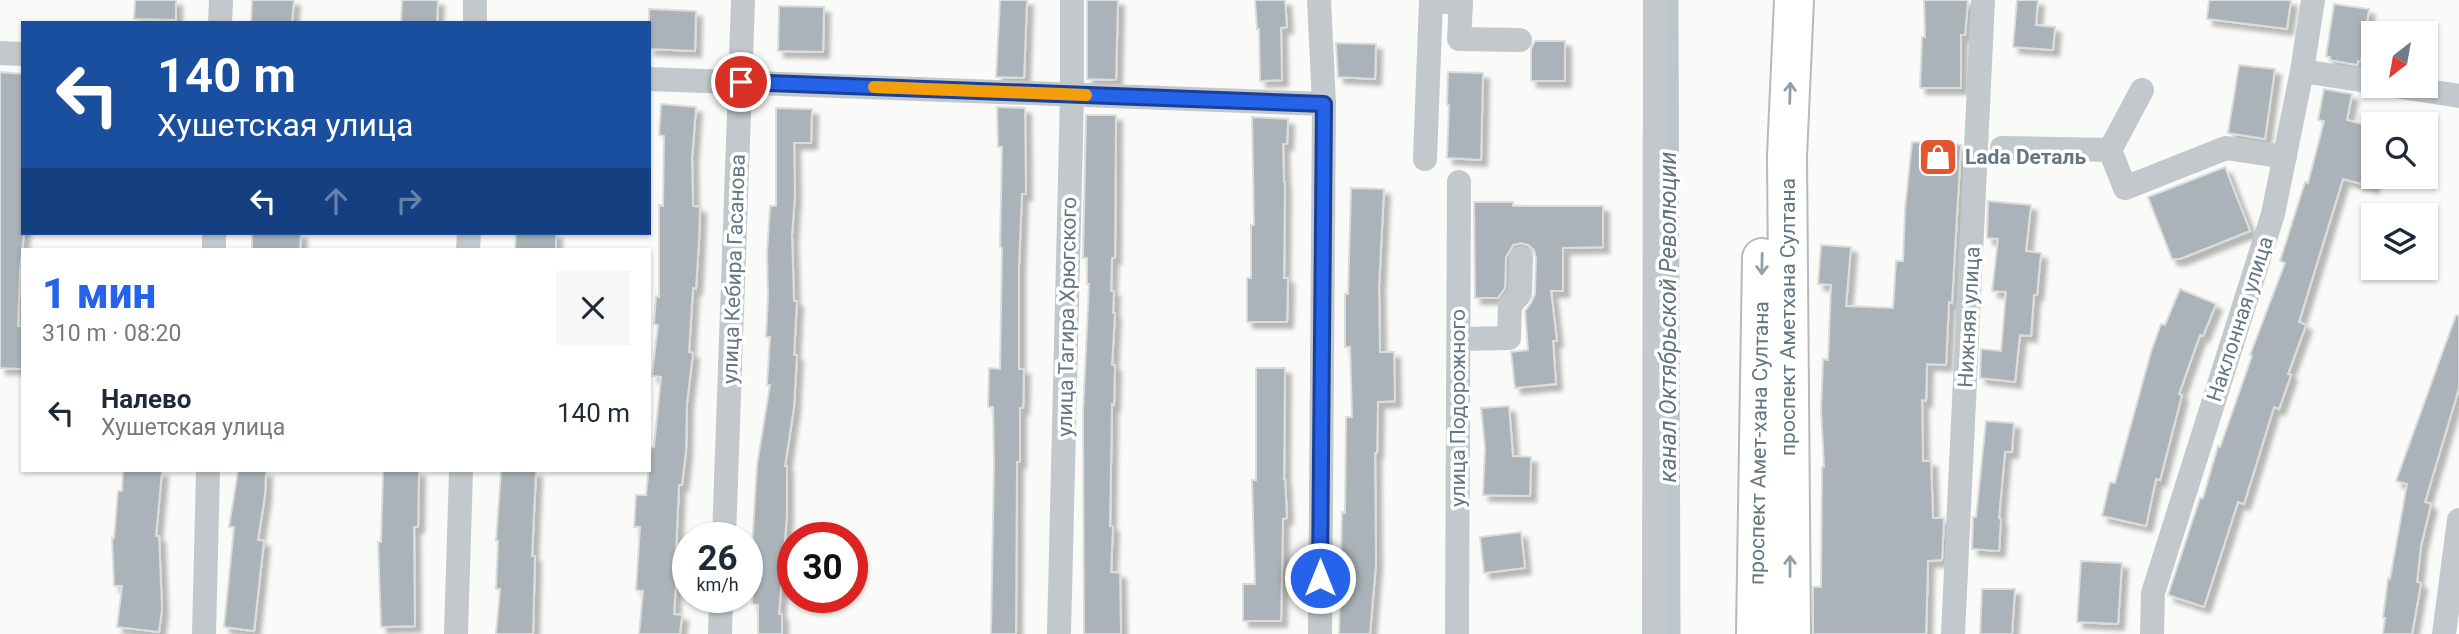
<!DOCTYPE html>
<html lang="ru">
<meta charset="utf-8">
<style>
:root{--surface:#fff;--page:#f6f6f7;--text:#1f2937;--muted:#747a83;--accent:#2563eb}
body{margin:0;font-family:Roboto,sans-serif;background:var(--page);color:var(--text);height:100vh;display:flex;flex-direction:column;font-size:26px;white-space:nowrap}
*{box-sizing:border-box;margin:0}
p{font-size:23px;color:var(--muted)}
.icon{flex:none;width:38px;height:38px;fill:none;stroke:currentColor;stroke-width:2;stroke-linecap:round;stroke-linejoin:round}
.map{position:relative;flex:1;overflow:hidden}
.side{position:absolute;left:21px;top:248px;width:630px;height:224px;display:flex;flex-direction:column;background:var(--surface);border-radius:0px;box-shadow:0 2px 5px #0004}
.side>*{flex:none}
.banner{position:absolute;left:21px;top:21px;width:630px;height:214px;border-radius:0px;box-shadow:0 2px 5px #0004;background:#1a4fa0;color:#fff;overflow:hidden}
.needle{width:46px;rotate:211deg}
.buttons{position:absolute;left:2361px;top:21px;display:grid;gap:14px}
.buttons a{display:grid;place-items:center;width:77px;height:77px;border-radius:0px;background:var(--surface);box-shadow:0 2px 5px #0004;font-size:35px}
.speed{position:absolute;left:672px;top:522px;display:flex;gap:14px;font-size:35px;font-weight:700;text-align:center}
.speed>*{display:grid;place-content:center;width:91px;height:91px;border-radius:50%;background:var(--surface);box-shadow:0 2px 5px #0004;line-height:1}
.speed small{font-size:18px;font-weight:400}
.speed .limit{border:10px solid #d22;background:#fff;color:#111}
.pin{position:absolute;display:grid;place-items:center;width:60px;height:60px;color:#fff;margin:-30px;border:4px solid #fff;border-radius:50%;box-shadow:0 2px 7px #0007}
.me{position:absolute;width:77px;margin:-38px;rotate:0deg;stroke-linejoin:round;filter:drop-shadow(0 0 5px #0008)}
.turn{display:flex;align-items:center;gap:24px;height:147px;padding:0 21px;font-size:32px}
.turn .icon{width:91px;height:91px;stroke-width:2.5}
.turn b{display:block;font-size:49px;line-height:60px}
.lanes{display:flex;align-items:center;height:66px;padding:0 21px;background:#0003;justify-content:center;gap:35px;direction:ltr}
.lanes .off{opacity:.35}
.round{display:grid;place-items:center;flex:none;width:74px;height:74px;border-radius:0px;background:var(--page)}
.headline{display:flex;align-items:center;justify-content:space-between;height:119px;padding:0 21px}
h1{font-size:42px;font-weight:800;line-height:52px;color:var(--accent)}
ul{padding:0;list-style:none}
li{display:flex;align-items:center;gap:21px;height:91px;padding:0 21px}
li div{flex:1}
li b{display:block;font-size:26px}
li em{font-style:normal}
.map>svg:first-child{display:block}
</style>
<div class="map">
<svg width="2459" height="634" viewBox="0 0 2459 634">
<defs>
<filter id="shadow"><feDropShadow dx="6" dy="6" stdDeviation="2" flood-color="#0004"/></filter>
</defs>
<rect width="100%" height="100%" fill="#fafaf8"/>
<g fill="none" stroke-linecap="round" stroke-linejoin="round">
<path stroke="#bbc7cb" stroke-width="23" d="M1667,0L1669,634"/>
</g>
<g fill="#aab3b9" stroke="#dcdcda" stroke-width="2" filter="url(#shadow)">
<path d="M135,0H176V20L134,19Z"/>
<path d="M252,0H294L292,23H251Z"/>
<path d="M402,0H438L437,23H401Z"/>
<path d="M1000,0H1027L1024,78L996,77Z"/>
<path d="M1087,0H1118L1116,80L1087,79Z"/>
<path d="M1255,0H1285L1287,27L1281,28L1282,80L1260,81L1259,29H1257Z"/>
<path d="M1924,0H1968L1965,35H1961V88H1920L1922,37H1925Z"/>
<path d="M2017,0H2038L2036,25L2055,27L2053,50L2013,47Z"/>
<path d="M2209,0H2291L2287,29L2207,19Z"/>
<path d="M2334,4L2369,9L2361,62L2358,61L2357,65L2330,60V57L2326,56Z"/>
<path d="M779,6L824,7L823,52L778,51Z"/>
<path d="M649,9L696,11L695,51L649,49Z"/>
<path d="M1535,41H1565V81H1531V49Z"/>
<path d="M1336,43L1376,44L1375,79L1338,77Z"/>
<path d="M2239,65L2275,69L2265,139L2228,133Z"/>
<path d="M0,72L23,74L24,233L20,270L18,326H23L22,369L0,368Z"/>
<path d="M1448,72L1483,73L1481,160L1447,158L1449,105H1447Z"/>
<path d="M2324,89L2352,94L2347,120L2373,127V187L2343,179L2299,322L2306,325L2288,374L2291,375L2279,409L2274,407L2244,504L2238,502L2204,607L2168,595L2200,498H2203L2218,446L2220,447L2252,356L2250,355L2285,263L2280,261L2305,182L2308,183L2324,121L2318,120Z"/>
<path d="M661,104L696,107L692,159L693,206L700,207L699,241L696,289L693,288L689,352L693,353L687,403L686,451L682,485H679L676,552H678L674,614L682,615L680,634H639L643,591L636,590L640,527H634L636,495H646L651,447H654L661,377L652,376L658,325L654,324L656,296L659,297V205L663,206L664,136L659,135Z"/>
<path d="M997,107L1025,108L1026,194H1022L1019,265V369H1024L1023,408H1020V462H1017L1016,634H991L994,462L993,407H988L989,368L1000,369L1002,248L1000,247L1002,147H998Z"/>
<path d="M776,108L812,109L811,143H794L795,194L792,236L794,301H797L794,355H797L794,407L785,466H787V514L779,614H782V634H758V605L752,604L757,547H752L757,465L770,385H767L770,337H766L768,296L767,254L770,206H776Z"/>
<path d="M1086,115H1116L1115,258H1112L1111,291H1114L1113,313H1115L1112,365H1115L1114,405L1112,404L1110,526H1113L1111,572L1120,573L1121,634H1084L1083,413L1089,284H1087V258H1083Z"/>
<path d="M1252,117L1288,119L1287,144H1283L1284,182H1285L1284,278H1288L1287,322H1247V278H1251V225H1254Z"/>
<path d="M1912,142L1961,145L1952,303L1949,302L1946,365L1927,364L1926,401L1922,400L1923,461H1931L1933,518H1944L1942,560L1928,561L1926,634H1813V587H1821L1822,467H1824L1821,410L1823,359L1828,360L1831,285L1818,284L1821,245L1851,247L1846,306L1893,308L1896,261H1903L1905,209Z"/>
<path d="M2225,167L2250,231L2180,259H2172L2148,197Z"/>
<path d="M1351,188L1384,189L1379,287L1380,352H1394L1395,401L1378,402L1377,453H1375L1376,563L1370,634H1339L1342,512L1345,513L1346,417H1352L1350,347H1345V294H1348Z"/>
<path d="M1988,201L2031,205L2026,251L2041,253L2037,295H2034L2031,336L2020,335L2015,382L1980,378L1981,349L2001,351L2006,292L1992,291L1998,239L1987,238Z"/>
<path d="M1474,202H1513V206H1603V247L1563,248V291H1551L1557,341H1553L1556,384L1515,388L1511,352L1528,350L1525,311L1531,303L1535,294L1536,258L1534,250L1528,245L1521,243L1513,245L1506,257L1505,288L1498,298H1475Z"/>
<path d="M252,233H301L300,250H252Z"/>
<path d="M516,233H556V250H515Z"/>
<path d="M2180,289L2216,304L2203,336L2200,335L2179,394L2182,395L2160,480L2156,479L2146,526L2102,516L2110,482L2115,483L2151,352L2161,324L2165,325Z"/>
<path d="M2456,315L2459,316V388L2425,502L2431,504L2421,546L2417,582L2421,583L2412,634H2383L2385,618H2383L2388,578L2390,579L2407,484L2396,481Z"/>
<path d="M1256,368H1285L1284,479H1285L1287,518L1283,519L1281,621H1243V584H1255L1252,480H1256Z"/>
<path d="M1509,406L1513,456L1531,457L1530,496L1483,495L1485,448L1481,408Z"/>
<path d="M1986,421L2014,423L2012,452H2005L1999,518L2001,519L1999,551L1972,549L1973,517H1976Z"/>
<path d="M123,471H162L156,536H159L162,609L159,632L117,627L122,586H114L112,538H114L118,491H122Z"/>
<path d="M238,471H266L265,495L258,540L264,541L254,631L224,627L234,527H229Z"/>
<path d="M383,471H419L418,527H414L415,626L381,627L378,542H381Z"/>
<path d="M501,471H536L532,556H535L533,634H496L500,589H496L498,541H496Z"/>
<path d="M1521,532L1525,568L1484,573L1480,537Z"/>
<path d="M2081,561L2122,563L2118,624L2077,622Z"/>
<path d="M1982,589H2015L2012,634H1980Z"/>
</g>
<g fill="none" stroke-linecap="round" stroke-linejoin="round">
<g stroke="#b5babe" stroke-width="42">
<g id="primary">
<path d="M1756,634L1762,258"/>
<path d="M1791,634L1787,156L1794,0"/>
</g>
</g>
<g stroke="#c3c8cc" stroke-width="24">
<path d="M1319,0L1324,104L1320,634"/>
<path d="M1432,1L1461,3L1459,39L1520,40"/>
<path d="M220,23L221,0"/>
<path d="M475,23V0"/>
<path d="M0,53L23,54"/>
<path d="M2302,71L2373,82"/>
<path d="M649,79L1324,104"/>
<path d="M2395,86L2459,96"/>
<path d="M2142,90L2110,150L2125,188L2226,148L2285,157"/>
<path d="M2002,148L2110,150"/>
<path d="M1425,159L1431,0"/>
<path d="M214,250V233"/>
<path d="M468,250L469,233"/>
<path d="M1459,339L1509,338L1510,305L1520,294L1521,258"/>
<path d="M724,537L743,0"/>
<path d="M204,634L208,471"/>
<path d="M456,634L461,471"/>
<path d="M720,634L721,597"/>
<path d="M1059,634L1072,95V0"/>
<path d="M1457,634L1459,182"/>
<path d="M1654,634L1655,0"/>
<path d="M1953,634L1983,0"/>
<path d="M2152,634L2153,593L2273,214L2302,71L2313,0"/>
<path d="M2444,634L2459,520"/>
</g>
<use href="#primary" stroke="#fff" stroke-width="38"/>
</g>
<defs><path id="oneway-shaft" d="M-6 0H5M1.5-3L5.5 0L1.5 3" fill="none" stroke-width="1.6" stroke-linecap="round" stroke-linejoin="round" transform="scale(1.75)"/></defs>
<g stroke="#939fa8">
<use href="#oneway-shaft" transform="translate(1790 93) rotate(-88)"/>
<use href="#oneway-shaft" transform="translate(1762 264) rotate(91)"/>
<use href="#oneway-shaft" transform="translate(1790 566) rotate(-90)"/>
</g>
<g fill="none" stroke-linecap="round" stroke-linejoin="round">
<g stroke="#184099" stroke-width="18">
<path id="route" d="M741,82L1324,104L1320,578"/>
</g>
<use href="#route" stroke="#2563eb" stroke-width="12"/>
<path stroke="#f59e0b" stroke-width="12" d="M874,87L1086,95"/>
</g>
<defs>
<g id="shop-square" transform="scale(2.0125)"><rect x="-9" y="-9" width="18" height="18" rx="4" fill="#e4572e" stroke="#fff"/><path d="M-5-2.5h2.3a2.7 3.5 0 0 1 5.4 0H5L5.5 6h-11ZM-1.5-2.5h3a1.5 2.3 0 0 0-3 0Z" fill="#fff"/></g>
</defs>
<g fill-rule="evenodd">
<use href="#shop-square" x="1938" y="157"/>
</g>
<g text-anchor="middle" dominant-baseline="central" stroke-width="7" stroke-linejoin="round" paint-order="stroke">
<g font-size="21" font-weight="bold" fill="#657683" stroke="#fff" text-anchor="start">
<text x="1965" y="157">Lada Dеталь</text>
</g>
<g font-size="21" fill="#657683" stroke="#fff">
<text transform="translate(734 269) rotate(-88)">улица Кебира Гасанова</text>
<text transform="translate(1067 317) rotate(-89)">улица Тагира Хрюгского</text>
<text transform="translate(1788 317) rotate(-90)">проспект Аметхана Султана</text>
<text transform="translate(1969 317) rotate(-87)">Нижняя улица</text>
<text transform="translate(2240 319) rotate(-72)">Наклонная улица</text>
<text transform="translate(1458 408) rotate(-90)">улица Подорожного</text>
<text transform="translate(1759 443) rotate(-89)">проспект Амет-хана Султана</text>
</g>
<g font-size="23" font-style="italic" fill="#60757c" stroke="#fff">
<text transform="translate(1668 317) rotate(-90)">канал Октябрьской Революции</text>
</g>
</g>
</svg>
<div class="buttons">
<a><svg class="needle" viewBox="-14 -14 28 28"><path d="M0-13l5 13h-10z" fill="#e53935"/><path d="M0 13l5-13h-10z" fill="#747a83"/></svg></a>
<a><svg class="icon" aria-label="search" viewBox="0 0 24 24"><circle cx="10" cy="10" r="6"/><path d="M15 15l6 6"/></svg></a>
<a><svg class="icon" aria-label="layers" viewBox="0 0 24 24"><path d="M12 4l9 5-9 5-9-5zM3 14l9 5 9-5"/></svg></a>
</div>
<div class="speed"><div>26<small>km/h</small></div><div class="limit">30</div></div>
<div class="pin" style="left:741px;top:82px;background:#d93025"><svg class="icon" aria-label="arrive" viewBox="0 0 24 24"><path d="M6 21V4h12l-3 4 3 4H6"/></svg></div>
<svg class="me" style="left:1320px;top:578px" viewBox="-20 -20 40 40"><circle r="17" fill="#2563eb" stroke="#fff" stroke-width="3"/><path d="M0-11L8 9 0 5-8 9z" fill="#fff"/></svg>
<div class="banner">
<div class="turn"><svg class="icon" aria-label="left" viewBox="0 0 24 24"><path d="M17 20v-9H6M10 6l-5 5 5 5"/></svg><div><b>140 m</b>Хушетская улица</div></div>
<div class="lanes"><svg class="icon" aria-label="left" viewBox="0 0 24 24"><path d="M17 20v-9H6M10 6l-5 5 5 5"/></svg><svg class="icon off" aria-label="ahead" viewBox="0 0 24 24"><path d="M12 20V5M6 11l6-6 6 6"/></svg><svg class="icon off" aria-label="right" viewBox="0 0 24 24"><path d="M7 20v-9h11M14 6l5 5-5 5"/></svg></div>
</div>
<section class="side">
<div class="headline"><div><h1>1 мин</h1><p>310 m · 08:20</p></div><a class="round"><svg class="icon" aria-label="close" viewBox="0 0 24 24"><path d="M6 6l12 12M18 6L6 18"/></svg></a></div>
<ul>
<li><svg class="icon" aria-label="left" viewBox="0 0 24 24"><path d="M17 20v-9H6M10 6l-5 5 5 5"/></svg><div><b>Налево</b><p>Хушетская улица</p></div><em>140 m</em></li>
</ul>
</section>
</div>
